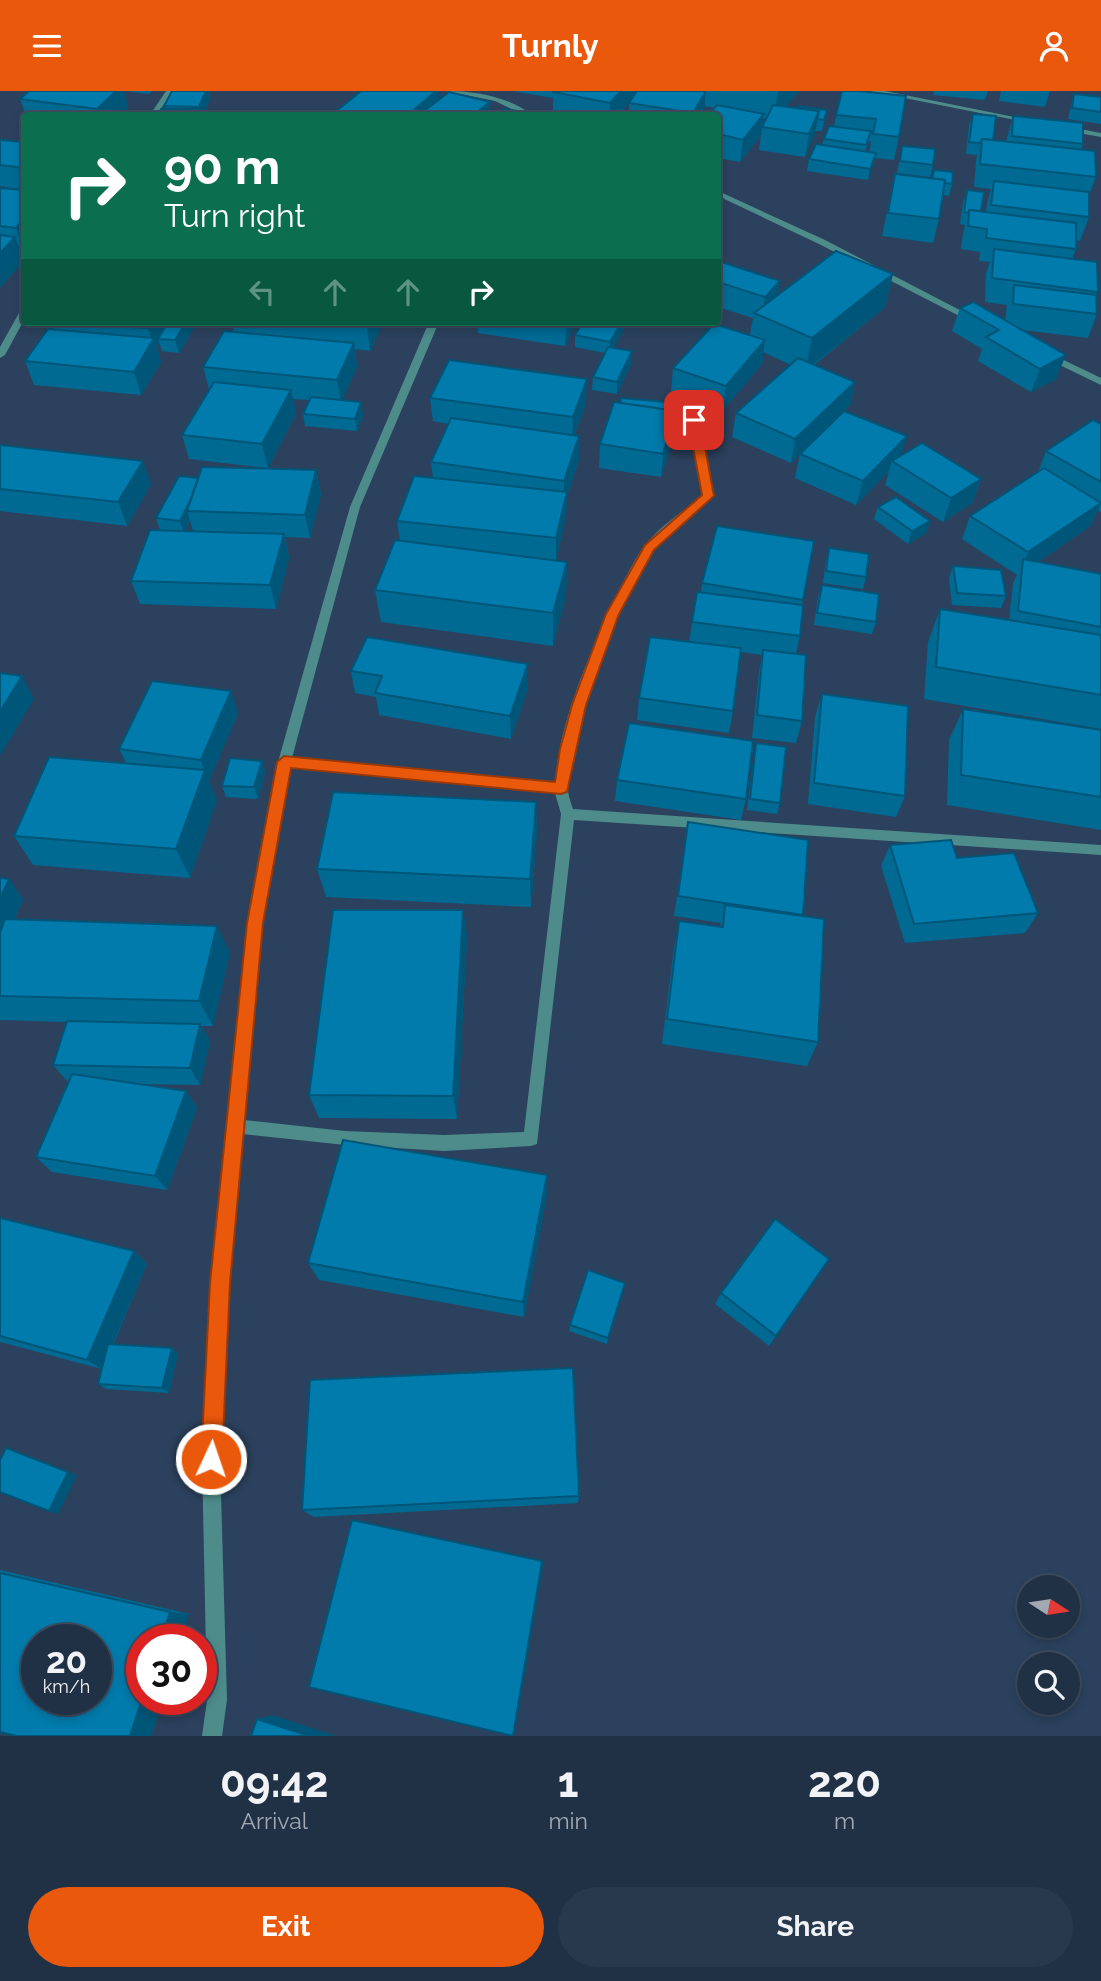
<!DOCTYPE html>
<style>
:root{--surface:#203146;--page:#28394d;--text:#f1f3f6;--muted:#a2a9b3;--line:#3d4c5f;--accent:#ea580c}
body{margin:0;font-family:Raleway,sans-serif;background:var(--page);color:var(--text);height:100vh;display:flex;flex-direction:column;font-size:26px;white-space:nowrap}
*{box-sizing:border-box;margin:0}
p{font-size:23px;color:var(--muted)}
.icon{flex:none;width:38px;height:38px;fill:none;stroke:currentColor;stroke-width:2;stroke-linecap:round;stroke-linejoin:round}
.map{position:relative;height:1645px;overflow:hidden}
.drawer{display:flex;flex-direction:column;background:var(--surface);flex:1}
.drawer>*{flex:none}
.banner{position:absolute;left:21px;top:21px;width:700px;height:214px;border-radius:7px;box-shadow:0 4px 10px #0003,0 0 0 2px var(--line);background:#0b6e4f;color:#fff;overflow:hidden}
.needle{width:46px;rotate:102deg}
.controls{position:absolute;left:1017px;top:1484px;display:grid;gap:14px}
.controls a{display:grid;place-items:center;width:63px;height:63px;border-radius:50%;background:var(--surface);box-shadow:0 4px 10px #0003,0 0 0 2px var(--line);font-size:35px}
.speed{position:absolute;left:21px;top:1533px;display:flex;gap:14px;font-size:35px;font-weight:700;text-align:center}
.speed>*{display:grid;place-content:center;width:91px;height:91px;border-radius:50%;background:var(--surface);box-shadow:0 4px 10px #0003,0 0 0 2px var(--line);line-height:1}
.speed small{font-size:18px;font-weight:400}
.speed .limit{border:10px solid #d22;background:#fff;color:#111}
.pin{position:absolute;display:grid;place-items:center;width:60px;height:60px;color:#fff;margin:-30px;border-radius:14px;box-shadow:0 4px 10px #0006}
.me{position:absolute;width:77px;margin:-38px;rotate:3deg;stroke-linejoin:round;filter:drop-shadow(0 0 5px #0008)}
.turn{display:flex;align-items:center;gap:24px;height:147px;padding:0 28px;font-size:32px}
.turn .icon{width:91px;height:91px;stroke-width:2.5}
.turn b{display:block;font-size:49px;line-height:60px}
.lanes{display:flex;align-items:center;height:66px;padding:0 28px;background:#0003;justify-content:center;gap:35px;direction:ltr}
.lanes .off{opacity:.35}
.eta{display:flex;justify-content:space-evenly;align-items:center;height:119px;text-align:center}
.eta b{font-size:42px;font-weight:700;line-height:49px}
.primary-button{display:flex;gap:14px;margin-top:auto;padding:14px 28px}
.primary-button a{flex:1;height:80px;border-radius:42px;background:var(--accent);color:#fff;font-size:28px;font-weight:700;line-height:80px;text-align:center}
.primary-button a+a{background:var(--page);color:var(--text)}
header{display:flex;justify-content:space-between;align-items:center;height:91px;padding:0 28px;background:var(--accent);color:#fff;font-size:32px;font-weight:700}
.map>svg:first-child{display:block}
</style>
<header><svg class="icon" aria-label="menu" viewBox="0 0 24 24"><path d="M4 6h16M4 12h16M4 18h16"/></svg>Turnly<svg class="icon" aria-label="person" viewBox="0 0 24 24"><circle cx="12" cy="8" r="4"/><path d="M4 21q1-7 8-7t8 7"/></svg></header>
<div class="map">
<svg width="1101" height="1645" viewBox="0 0 1101 1645">
<rect width="100%" height="100%" fill="#2b415d"/>
<g fill="none" stroke-linecap="round" stroke-linejoin="round">
<g fill="#4d8c8b" fill-rule="evenodd">
<path d="M166,0H174L156,24H150Z"/>
<path d="M446,0C477,0 508,6 533,24H524L495,10Z"/>
<path d="M869,0H885L1034,30L1030,32Z"/>
<path d="M1064,35L1101,42V46L1061,39V35Z"/>
<path d="M718,100L825,149L979,229L971,231L819,153L718,105Z"/>
<path d="M24,219V229L5,264L0,267V256L19,222Z"/>
<path d="M429,231H439L360,416L292,667L555,691C560,633 584,576 608,524C619,500 630,474 646,453C661,434 684,420 703,404L689,329L694,326L699,329L713,405C696,425 670,437 654,458C622,501 564,645 568,698C568,704 571,712 573,718L1101,754V764L574,729L537,1053L531,1055L444,1060L345,1054L242,1043L228,1192L220,1368L227,1609L222,1645H202L207,1609L202,1368L212,1192L248,832L278,671L350,416ZM289,676L555,702L561,723L524,1041L444,1044L345,1040L244,1029L262,832Z"/>
<path d="M1043,262H1049L1101,287V294L1043,266Z"/>
</g>
</g>
<g fill="#006a93" fill-rule="evenodd">
<path d="M29,0H152L149,3L124,0L128,17L120,24H26L20,8Z"/>
<path d="M172,0H209L210,8L203,24H155L165,18L164,15Z"/>
<path d="M512,0H637V1V0H799L785,16L827,19L822,40H815L805,66L759,59L762,36L766,28L763,27L760,45L740,71L718,67V24L715,17L704,15L702,24H629V12L618,24H559L553,23V7Z"/>
<path d="M842,0L899,46L894,69L875,67L868,89L807,80L809,68L822,54L824,48L834,35ZM869,50L871,51L869,62L865,61Z"/>
<path d="M934,0H988L985,9L933,4Z"/>
<path d="M1001,0H1050L1045,16L999,10Z"/>
<path d="M1074,3L1101,6V33L1068,28L1071,14Z"/>
<path d="M973,23L993,49L1006,51L1013,25L1083,53L1081,59L1096,86L1089,104V126L1080,150L1076,149V158L1072,168L1098,201L1096,204L1097,223L1088,247L1022,239L1056,288L1031,301L978,270L982,258L952,240L960,217L1005,229L1007,214L985,211L986,182L990,171L979,170L980,161L961,158L963,142L965,134L960,133L963,111L967,99L981,120L986,121L987,113L991,98L974,96L976,71L977,64L966,63L969,34Z"/>
<path d="M0,49L24,51V99L0,95Z"/>
<path d="M902,55L933,74L930,86L897,82Z"/>
<path d="M934,79L952,93L949,105L943,104L939,128L933,152L882,145L895,83L931,87Z"/>
<path d="M0,97L24,99V160H20L24,170L0,196Z"/>
<path d="M718,170L778,203L893,183L885,216L814,274L855,291L850,314L791,372L732,346L736,322L791,274L763,261L762,273L723,319L671,301L673,277L750,244L753,227L718,216Z"/>
<path d="M232,231H383L370,260L355,258L357,276L342,309L363,324L357,340L305,335L303,323L309,309L293,308L296,323L268,377L189,368L182,344L209,298L203,276L234,241Z"/>
<path d="M477,231H576L565,255L478,242Z"/>
<path d="M628,231L613,257L631,273L617,303L592,299L593,286L605,262L575,256V244Z"/>
<path d="M52,233L194,236L179,262L162,260L159,251L157,257L161,271L141,304L34,294L25,270L54,238Z"/>
<path d="M430,307L586,312L574,345L579,369L567,405L566,425L556,470L567,471L566,504L553,555L381,531L375,499L400,450L397,430L433,387L431,371L448,333L433,330Z"/>
<path d="M678,324L674,344L661,386L599,377L600,353Z"/>
<path d="M1101,333V421L1098,419L1090,435L1038,471L1101,483V638L924,608L928,551L940,518L1009,529L1013,492L1017,484L962,448L970,425L1038,381L1046,360Z"/>
<path d="M0,354L151,393L127,435L0,420Z"/>
<path d="M800,363L901,365L981,388L972,412L943,431L885,394L889,380L856,414L795,387Z"/>
<path d="M316,379L321,403L310,447L285,446L289,467L276,518L140,513L131,490L160,439L156,427L198,387ZM190,430L193,440H185Z"/>
<path d="M878,416L930,430L926,442L908,453L874,428Z"/>
<path d="M814,450L802,514L800,545L796,563L802,630L796,652L752,647L759,581L762,564L741,561L733,620L729,642L637,629L639,607L689,551L697,501H701L702,492Z"/>
<path d="M829,457L866,486L863,498L823,492L826,469Z"/>
<path d="M953,475L1006,505L1001,517L952,514L949,487Z"/>
<path d="M822,494L876,531L872,543L814,534L818,506Z"/>
<path d="M351,580L528,596L511,648L379,624L376,606L355,602Z"/>
<path d="M822,603L905,705L896,726L808,713L815,626Z"/>
<path d="M963,618L1101,639V739L947,714L949,649Z"/>
<path d="M238,622L209,690L217,709L190,787L33,774L14,745L126,672L119,658Z"/>
<path d="M756,652L780,712L777,723L747,719L754,663Z"/>
<path d="M262,670L265,681L258,708L226,706L222,695Z"/>
<path d="M617,689L746,708L741,729L615,710Z"/>
<path d="M536,711L537,741L531,816L326,806L317,778Z"/>
<path d="M688,731L808,749L802,825L818,951L807,975L662,953L674,857L679,830L720,836L721,832L674,825Z"/>
<path d="M890,754L957,767L1038,822L1025,842L905,852L881,775Z"/>
<path d="M0,787L23,808L14,829L230,862L213,935H201L210,950L200,994L137,993L186,1000L197,1017L167,1099L52,1081L36,1066L68,991L53,974L66,931L0,929Z"/>
<path d="M463,819L467,846L457,1028L319,1027L309,1004Z"/>
<path d="M547,1104L524,1226L319,1189L308,1172Z"/>
<path d="M0,1127L134,1160L147,1173L113,1254L172,1257L178,1262L169,1302L106,1298L98,1293L102,1278L0,1251Z"/>
<path d="M829,1168L769,1255L715,1213L721,1202Z"/>
<path d="M625,1192L607,1253L569,1240L570,1234Z"/>
<path d="M579,1405L578,1412L314,1426L302,1419Z"/>
<path d="M0,1479L189,1523L142,1608H163L151,1645H17L0,1641Z"/>
</g>
<g fill="#005678">
<path d="M116,0H124L128,17L120,24H99L97,18Z"/>
<path d="M206,0H209L210,8L203,24H198L199,21L200,22L199,16Z"/>
<path d="M436,0H439L441,20L435,24H408Z"/>
<path d="M621,0H637L636,4L618,24H610V12Z"/>
<path d="M706,0L704,22L702,24H693V22Z"/>
<path d="M778,0H799L773,30Z"/>
<path d="M490,11V24H473Z"/>
<path d="M819,20L815,43L805,66L809,43Z"/>
<path d="M764,23L760,45L740,71L743,49Z"/>
<path d="M876,62L873,74L868,89L870,78Z"/>
<path d="M723,108L721,131L718,134V113Z"/>
<path d="M24,127V159L16,137Z"/>
<path d="M15,146L24,170L0,196V162Z"/>
<path d="M893,183L885,216L805,280L812,247Z"/>
<path d="M780,190L776,213L762,225L765,206Z"/>
<path d="M151,231H168L158,248L159,251L157,257L161,271L141,304L134,281L152,250L148,237Z"/>
<path d="M186,231H193L194,236L179,262L175,249Z"/>
<path d="M369,231H383L370,260L367,236Z"/>
<path d="M566,231H576L565,255Z"/>
<path d="M622,231H628L610,263V251Z"/>
<path d="M765,249L762,273L723,319L726,295Z"/>
<path d="M354,252L357,276L341,312L337,289Z"/>
<path d="M632,260L631,273L617,303V291Z"/>
<path d="M1066,264L1056,288L1031,301L1040,278Z"/>
<path d="M587,288L586,312L572,350L573,326Z"/>
<path d="M855,291L850,314L791,372L795,348Z"/>
<path d="M291,299L296,323L268,377L262,353Z"/>
<path d="M361,311L363,324L357,340L355,328Z"/>
<path d="M676,320L674,344L661,386L663,363Z"/>
<path d="M579,345V369L567,405L566,425L556,470V447L564,412V390Z"/>
<path d="M907,345L900,369L892,370L889,380L856,414L863,390Z"/>
<path d="M143,370L151,393L127,435L118,411Z"/>
<path d="M316,379L321,403L310,447L305,424Z"/>
<path d="M203,387L187,420L190,430L184,442L180,430Z"/>
<path d="M981,388L972,412L943,431L951,407Z"/>
<path d="M1101,412L1090,435L1022,482L1023,474L1028,461Z"/>
<path d="M930,430L926,442L908,453L912,440Z"/>
<path d="M284,443L289,467L276,518L270,494Z"/>
<path d="M567,471L566,504L553,555V522Z"/>
<path d="M528,573V596L511,648L510,625Z"/>
<path d="M22,585L34,608L0,665V621Z"/>
<path d="M231,600L238,622L209,690L217,709L190,787L176,758L204,679L201,669Z"/>
<path d="M262,670L265,681L258,708L254,696Z"/>
<path d="M536,711L537,741L531,816L530,788Z"/>
<path d="M9,788L23,808L0,861V808Z"/>
<path d="M463,819L467,846L457,1028L453,1005Z"/>
<path d="M217,835L230,862L213,935L199,910Z"/>
<path d="M200,933L210,950L200,994L190,977Z"/>
<path d="M186,1000L197,1017L167,1099L155,1085Z"/>
<path d="M547,1084V1104L524,1226L523,1211Z"/>
<path d="M134,1160L147,1173L102,1278L87,1269Z"/>
<path d="M172,1257L178,1262L169,1302L162,1297Z"/>
<path d="M6,1357L77,1384L58,1423L49,1420Z"/>
<path d="M542,1470L543,1474L515,1640L513,1645Z"/>
<path d="M170,1521L189,1523L181,1549H161Z"/>
<path d="M142,1608H163L151,1645H130Z"/>
<path d="M272,1624L336,1645H309L257,1628Z"/>
</g>
<g fill="#007bab" stroke="#005678" stroke-width="2" fill-rule="evenodd">
<path d="M29,0H116L97,18L20,8Z"/>
<path d="M172,0H206L199,16L164,15Z"/>
<path d="M361,0H436L408,24H347L334,22Z"/>
<path d="M554,0H621L610,12L553,1Z"/>
<path d="M637,0H706L693,22L629,12Z"/>
<path d="M842,0H859L906,5L899,46L873,43L876,28L836,24Z"/>
<path d="M449,1L490,11L473,24H419Z"/>
<path d="M1074,3L1101,6V21L1072,17Z"/>
<path d="M717,14L764,23L743,49L718,43V24H708Z"/>
<path d="M773,14L819,20L809,43L762,36Z"/>
<path d="M798,15L827,19L824,29L817,28L819,20L797,17Z"/>
<path d="M161,18H202L200,23L199,21H160Z"/>
<path d="M504,18L543,24H498Z"/>
<path d="M157,21H199L198,24H155Z"/>
<path d="M973,23L996,25L993,49L982,48L981,52L969,51Z"/>
<path d="M1013,25L1083,32V53L1012,45Z"/>
<path d="M829,35L871,40L866,54L824,48Z"/>
<path d="M982,48L1095,60L1096,86L980,73Z"/>
<path d="M0,49L24,51V77L0,74Z"/>
<path d="M816,53L876,62L870,78L809,68Z"/>
<path d="M902,55L935,58L933,74L900,70Z"/>
<path d="M934,79L953,81L952,93L945,92V89L932,87Z"/>
<path d="M895,83L945,89L939,128L888,122Z"/>
<path d="M994,90L1089,101V126L991,114Z"/>
<path d="M0,97L24,99V127L16,137L0,135Z"/>
<path d="M967,99L984,101L981,120L969,119V122L964,121Z"/>
<path d="M718,106L723,108L718,113Z"/>
<path d="M969,119L1076,132V158L986,147L987,138L968,135Z"/>
<path d="M0,144L15,146L0,162Z"/>
<path d="M994,158L1097,171L1098,201L992,187Z"/>
<path d="M836,160L893,183L812,247L754,222Z"/>
<path d="M718,170L780,190L765,206L718,191Z"/>
<path d="M1014,194L1096,204L1097,223L1013,213Z"/>
<path d="M973,211L1066,264L1040,278L986,246L999,239L960,217Z"/>
<path d="M53,231H151L148,237L52,233Z"/>
<path d="M168,231H186L175,249L158,248Z"/>
<path d="M310,231H369L367,236Z"/>
<path d="M583,231H622L610,251L575,244Z"/>
<path d="M714,233L765,249L726,295L673,277Z"/>
<path d="M48,238L154,247L134,281L25,270Z"/>
<path d="M224,240L354,252L337,289L203,276Z"/>
<path d="M608,256L632,260L617,291L593,286Z"/>
<path d="M798,267L855,291L795,348L736,322Z"/>
<path d="M449,269L587,288L573,326L430,307Z"/>
<path d="M214,291L291,299L262,353L182,344Z"/>
<path d="M311,306L361,311L355,328L303,323Z"/>
<path d="M621,307L679,312L677,325H676V320L620,312Z"/>
<path d="M614,311L676,320L663,363L600,353Z"/>
<path d="M844,320L907,345L863,390L800,363Z"/>
<path d="M451,327L579,345L564,390L431,371Z"/>
<path d="M1093,329L1101,333V391L1046,360Z"/>
<path d="M922,352L981,388L951,407L892,370Z"/>
<path d="M0,354L143,370L118,411L0,398Z"/>
<path d="M202,376L316,379L305,424L187,420Z"/>
<path d="M1044,377L1101,412L1028,461L970,425Z"/>
<path d="M179,385L198,387L190,410L180,430L156,427Z"/>
<path d="M414,385L567,401L556,447L397,430Z"/>
<path d="M896,406L930,430L912,440L878,416Z"/>
<path d="M717,435L814,450L803,509L702,492Z"/>
<path d="M150,439L284,443L270,494L131,490Z"/>
<path d="M395,449L567,471L553,522L375,499Z"/>
<path d="M829,457L869,463L866,486L826,480Z"/>
<path d="M1023,468L1101,483V536L1018,520Z"/>
<path d="M953,475L1001,479L1006,505L957,502Z"/>
<path d="M822,494L879,503L876,531L817,522Z"/>
<path d="M697,501L803,514L800,545L692,531Z"/>
<path d="M940,518L1101,544V604L936,576Z"/>
<path d="M367,546L528,573L510,625L375,602L382,585L351,580Z"/>
<path d="M650,546L741,557L733,620L639,607Z"/>
<path d="M763,559L806,564L802,630L757,624Z"/>
<path d="M0,582L22,585L0,621Z"/>
<path d="M152,590L231,600L201,669L119,658Z"/>
<path d="M822,603L908,615L905,705L814,692Z"/>
<path d="M963,618L1101,639V706L961,684Z"/>
<path d="M629,632L753,650L746,708L617,689Z"/>
<path d="M756,652L786,656L780,712L750,708Z"/>
<path d="M49,666L205,679L176,758L14,745Z"/>
<path d="M230,667L262,670L254,696L222,695Z"/>
<path d="M333,701L536,711L530,788L317,778Z"/>
<path d="M688,731L808,749L803,824L678,805Z"/>
<path d="M951,749L957,767L1014,762L1038,822L914,833L890,754Z"/>
<path d="M0,787L9,788L0,808Z"/>
<path d="M725,814L824,828L818,951L667,928L679,830L723,836Z"/>
<path d="M333,819H463L453,1005L309,1004Z"/>
<path d="M5,828L217,835L199,910L0,905V842Z"/>
<path d="M67,930L200,933L190,977L53,974Z"/>
<path d="M72,983L186,1000L155,1085L36,1066Z"/>
<path d="M343,1049L547,1084L523,1211L308,1172Z"/>
<path d="M0,1127L134,1160L87,1269L0,1245Z"/>
<path d="M775,1128L829,1168L776,1245L721,1202Z"/>
<path d="M588,1179L625,1192L608,1247L570,1234Z"/>
<path d="M108,1253L172,1257L162,1297L98,1293Z"/>
<path d="M573,1277L579,1405L302,1419L310,1289Z"/>
<path d="M6,1357L68,1381L49,1420L0,1401V1369Z"/>
<path d="M352,1429L542,1470L513,1645L309,1596Z"/>
<path d="M0,1482L170,1521L161,1549H142V1608L130,1645H17L0,1641ZM37,1549H96V1608H37Z"/>
<path d="M257,1628L309,1645H251Z"/>
</g>
<path fill="#ea580c" stroke="#983908" stroke-width="2" d="M694,326L700,329L714,405L654,459L619,523L586,614L567,701L561,703L291,677L263,832L230,1192L222,1368L219,1375L211,1378L204,1375L201,1368L210,1192L247,832L277,671L284,665L555,691L560,658L572,614L606,523L645,454L702,404L688,329Z"/>
</svg>
<div class="controls">
<a><svg class="needle" viewBox="-14 -14 28 28"><path d="M0-13l5 13h-10z" fill="#e53935"/><path d="M0 13l5-13h-10z" fill="#a2a9b3"/></svg></a>
<a><svg class="icon" aria-label="search" viewBox="0 0 24 24"><circle cx="10" cy="10" r="6"/><path d="M15 15l6 6"/></svg></a>
</div>
<div class="speed"><div>20<small>km/h</small></div><div class="limit">30</div></div>
<div class="pin" style="left:694px;top:329px;background:#d93025"><svg class="icon" aria-label="arrive" viewBox="0 0 24 24"><path d="M6 21V4h12l-3 4 3 4H6"/></svg></div>
<svg class="me" style="left:211px;top:1368px" viewBox="-20 -20 40 40"><circle r="17" fill="#ea580c" stroke="#fff" stroke-width="3"/><path d="M0-11L8 9 0 5-8 9z" fill="#fff"/></svg>
<div class="banner">
<div class="turn"><svg class="icon" aria-label="right" viewBox="0 0 24 24"><path d="M7 20v-9h11M14 6l5 5-5 5"/></svg><div><b>90 m</b>Turn right</div></div>
<div class="lanes"><svg class="icon off" aria-label="left" viewBox="0 0 24 24"><path d="M17 20v-9H6M10 6l-5 5 5 5"/></svg><svg class="icon off" aria-label="ahead" viewBox="0 0 24 24"><path d="M12 20V5M6 11l6-6 6 6"/></svg><svg class="icon off" aria-label="ahead" viewBox="0 0 24 24"><path d="M12 20V5M6 11l6-6 6 6"/></svg><svg class="icon" aria-label="right" viewBox="0 0 24 24"><path d="M7 20v-9h11M14 6l5 5-5 5"/></svg></div>
</div>
</div>
<section class="drawer">
<div class="eta">
<div><b>09:42</b><p>Arrival</p></div>
<div><b>1</b><p>min</p></div>
<div><b>220</b><p>m</p></div>
</div>
<div class="primary-button"><a>Exit</a><a>Share</a></div>
</section>
